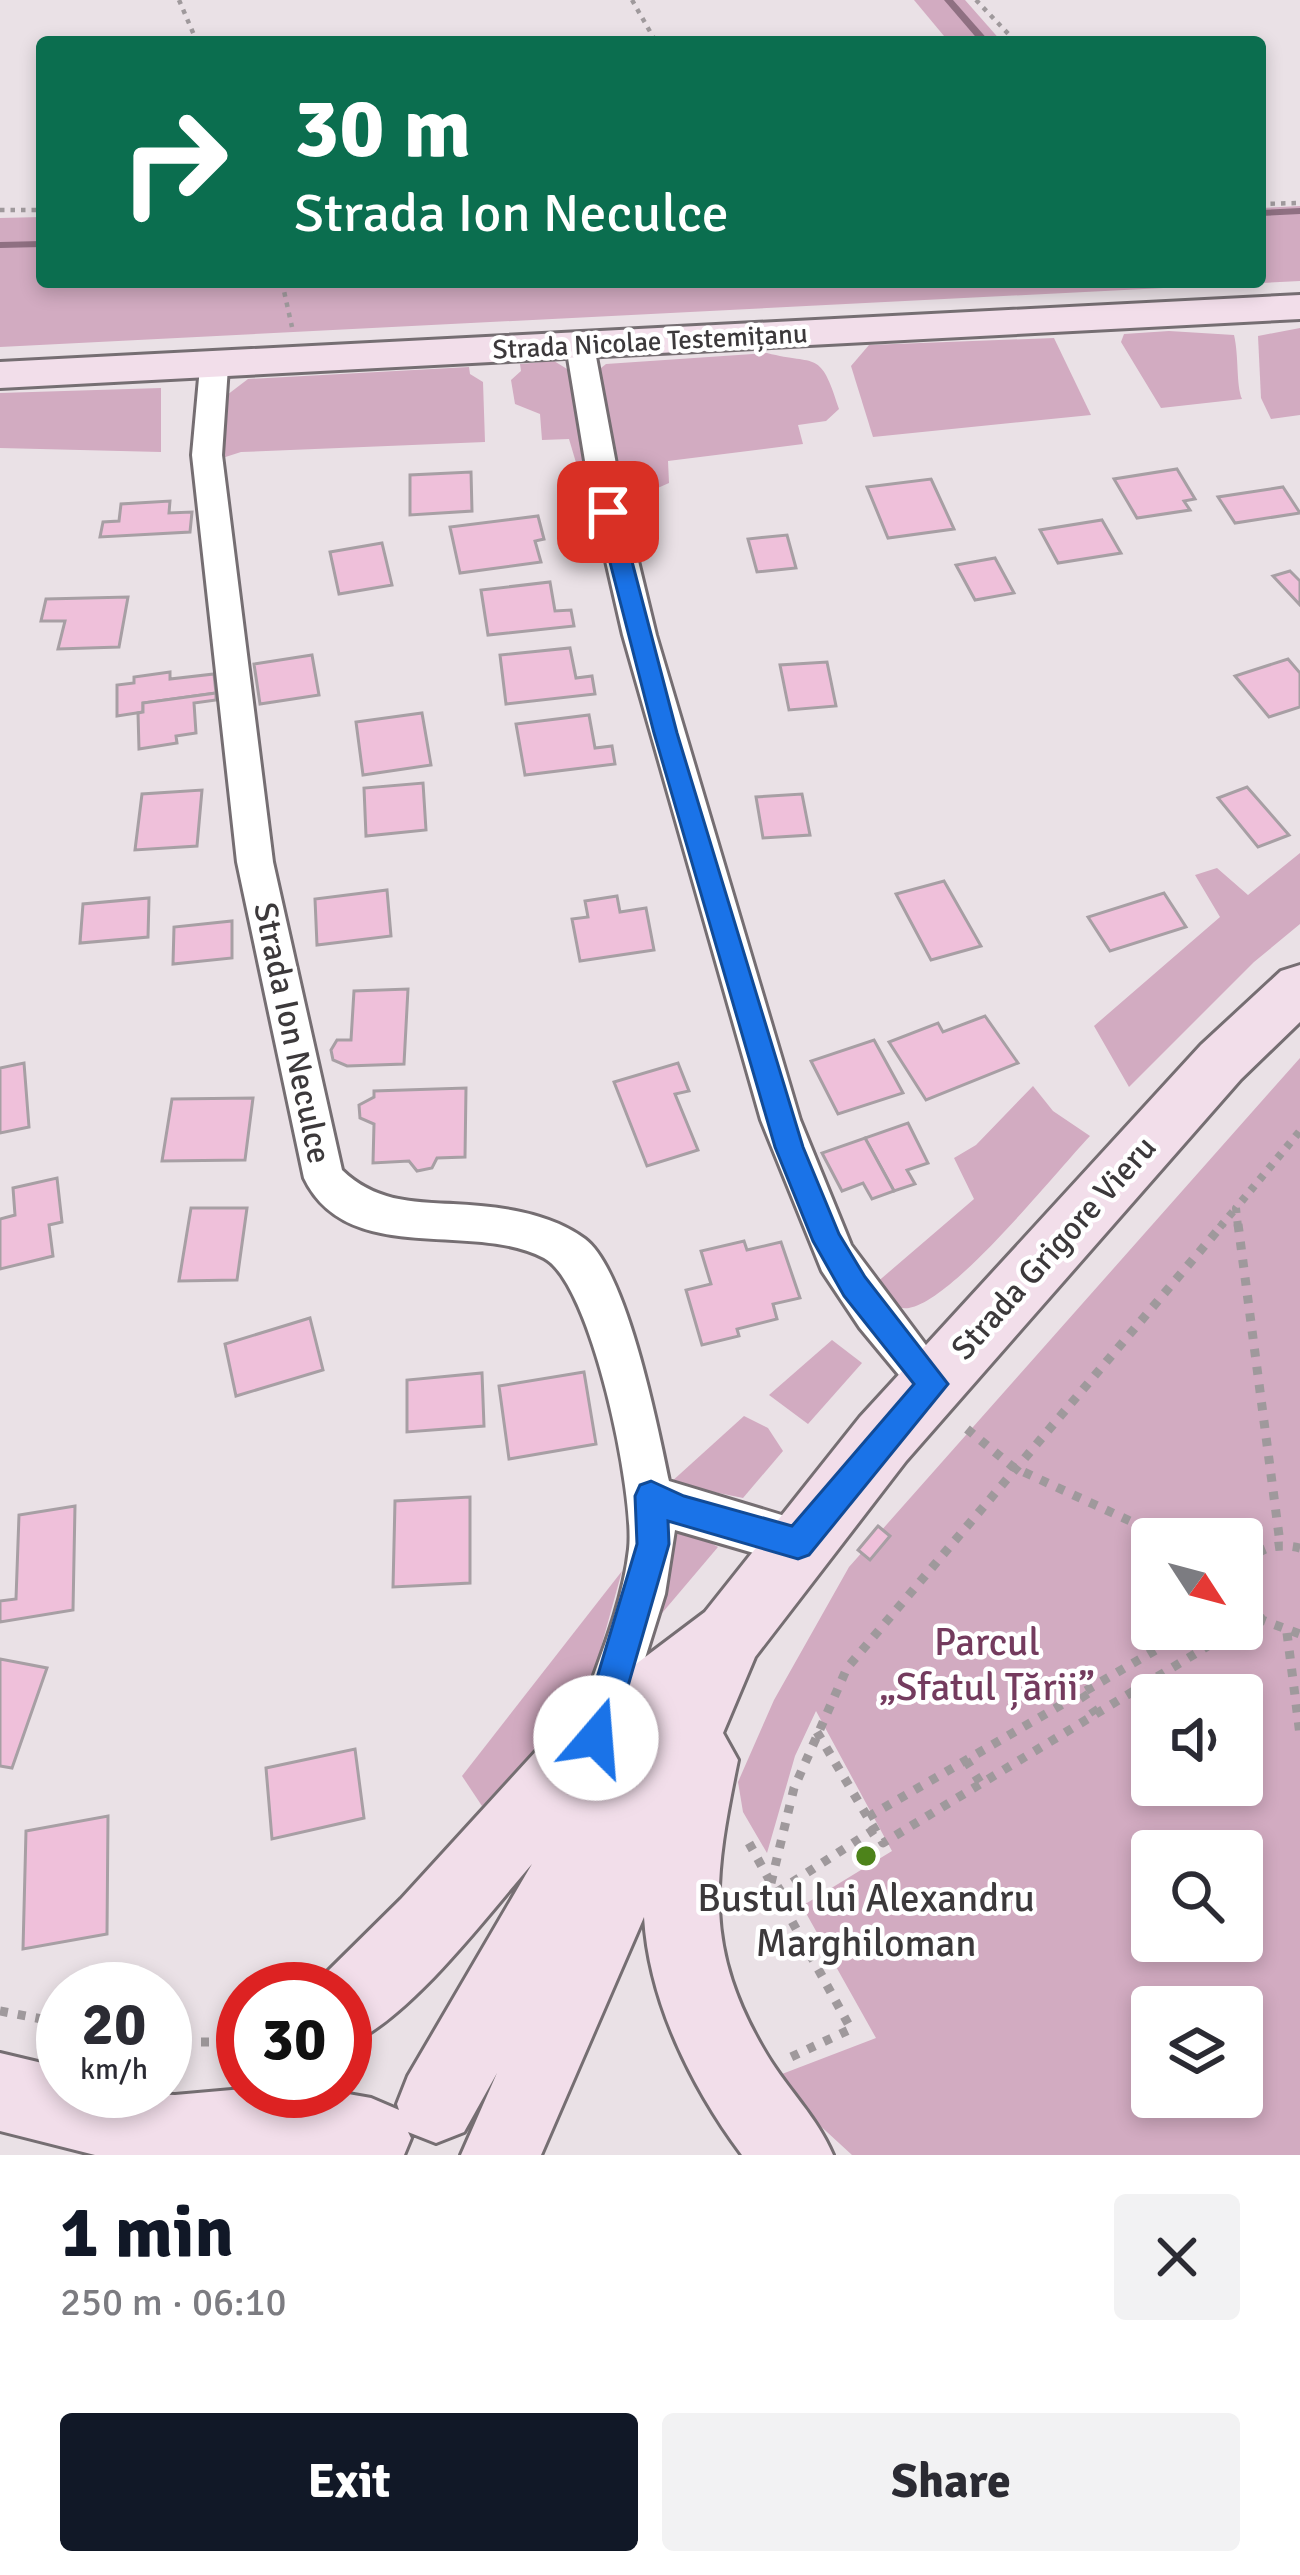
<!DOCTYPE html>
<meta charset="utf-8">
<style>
:root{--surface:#fff;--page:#f2f2f3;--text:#2b2b33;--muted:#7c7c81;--accent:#111827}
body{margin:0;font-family:Signika,sans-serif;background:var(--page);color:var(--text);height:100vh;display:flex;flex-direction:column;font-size:45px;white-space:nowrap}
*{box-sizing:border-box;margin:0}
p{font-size:39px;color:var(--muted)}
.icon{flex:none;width:66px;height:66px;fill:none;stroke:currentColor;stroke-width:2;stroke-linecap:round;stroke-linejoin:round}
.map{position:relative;height:2155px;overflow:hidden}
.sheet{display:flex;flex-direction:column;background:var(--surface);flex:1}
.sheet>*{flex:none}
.hud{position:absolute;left:36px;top:36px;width:1230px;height:252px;border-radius:12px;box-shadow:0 6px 18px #0003;background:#0b6e4f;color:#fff;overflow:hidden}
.needle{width:78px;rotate:126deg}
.fabs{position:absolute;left:1131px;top:1518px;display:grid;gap:24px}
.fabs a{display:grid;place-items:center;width:132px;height:132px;border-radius:12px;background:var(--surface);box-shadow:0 6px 18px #0003;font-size:60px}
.speed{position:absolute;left:36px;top:1962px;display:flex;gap:24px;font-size:60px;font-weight:700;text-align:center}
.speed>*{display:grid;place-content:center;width:156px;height:156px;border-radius:50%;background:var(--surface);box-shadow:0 6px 18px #0003;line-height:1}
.speed small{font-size:30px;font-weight:400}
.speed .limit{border:18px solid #d22;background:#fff;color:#111}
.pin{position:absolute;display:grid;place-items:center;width:102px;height:102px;color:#fff;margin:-51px;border-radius:24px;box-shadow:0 6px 18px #0006}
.me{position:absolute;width:132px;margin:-66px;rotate:18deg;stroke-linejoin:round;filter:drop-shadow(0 0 9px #0008)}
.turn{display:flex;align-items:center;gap:42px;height:252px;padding:0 60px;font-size:54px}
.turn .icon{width:156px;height:156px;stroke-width:2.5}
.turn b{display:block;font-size:84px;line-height:102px}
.round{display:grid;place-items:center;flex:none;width:126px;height:126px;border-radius:12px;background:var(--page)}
.summary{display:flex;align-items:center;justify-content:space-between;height:204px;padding:0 60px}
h1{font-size:72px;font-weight:700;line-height:90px;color:var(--accent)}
.primary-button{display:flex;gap:24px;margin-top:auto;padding:24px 60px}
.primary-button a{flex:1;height:138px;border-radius:12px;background:var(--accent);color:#fff;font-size:48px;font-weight:700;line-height:138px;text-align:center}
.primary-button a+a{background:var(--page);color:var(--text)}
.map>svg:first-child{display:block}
</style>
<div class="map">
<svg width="1300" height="2155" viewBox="0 0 1300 2155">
<rect width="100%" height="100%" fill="#eae1e6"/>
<g fill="#d2abc1" fill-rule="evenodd">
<path d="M914,0H965L1002,42H949Z"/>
<path d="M1300,206V281L0,347V218L42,217V282H1260V208Z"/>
<path d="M1300,328V415L1271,419L1261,398L1258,336Z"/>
<path d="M1169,331L1234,335C1239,356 1236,385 1242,399L1161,408L1121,342L1124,334Z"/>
<path d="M1054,338L1091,415L873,437L851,366L869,345Z"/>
<path d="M767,353C817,366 820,348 839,409L826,421L798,425L803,444L668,461L669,483L624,503L596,372L606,364Z"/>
<path d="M554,361L572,372L588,503L569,439L542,440L540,414L515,404L511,380L521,371L520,364Z"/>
<path d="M469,367L470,374L483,382L485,442L241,452L216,460L227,395L248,379Z"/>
<path d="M161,388V452L0,448V393Z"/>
<path d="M1300,853V924L1254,962L1129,1087L1094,1026L1220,917L1195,875L1217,868L1248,895Z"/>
<path d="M1300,1058V2155H852L815,2121L782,2074L876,2038L802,1906L892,1851L816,1711L795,1756L767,1853L743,1812L738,1782L774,1700L849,1567ZM1152,1539H1242V1629H1152ZM1152,1695H1242V1785H1152ZM1152,1851H1242V1941H1152ZM1152,2007H1242V2097H1152Z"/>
<path d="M1033,1086L1053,1111L1090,1136C1054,1174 954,1300 909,1308C893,1310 880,1299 868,1290L974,1199L954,1158L976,1145Z"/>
<path d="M832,1340L862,1363L808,1424L769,1395Z"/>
<path d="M744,1416L768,1428L783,1451L743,1498L670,1483Z"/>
<path d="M680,1526L718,1547L646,1632Z"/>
<path d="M622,1571L589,1691L482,1806L462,1776Z"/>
</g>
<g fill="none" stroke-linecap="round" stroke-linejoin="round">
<g fill="#8f7082" fill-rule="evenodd">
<path d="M944,0H953L990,42H980Z"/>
<path d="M1300,208V214L1260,216V210Z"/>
<path d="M42,241V247L0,248V242Z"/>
</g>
</g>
<g fill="#efc0da" stroke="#a79fa4" stroke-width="3">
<path d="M1177,469L1195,499L1184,501L1190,510L1137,518L1114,479Z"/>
<path d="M471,472L472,511L410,515V475Z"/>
<path d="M931,479L954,529L888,538L867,487Z"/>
<path d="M1283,487L1300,513L1235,523L1218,497Z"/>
<path d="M170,501L169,513L192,512L190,532L100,537L103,522L119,521L121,504Z"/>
<path d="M538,516L544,539L535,541L541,562L460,573L450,527Z"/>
<path d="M1102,520L1121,553L1058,563L1040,530Z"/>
<path d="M787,535L796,568L757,572L748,539Z"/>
<path d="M382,543L392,585L339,594L330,552Z"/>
<path d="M995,558L1014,593L975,600L956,565Z"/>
<path d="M1290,571L1300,581V605L1273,576Z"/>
<path d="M550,582L555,611L571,610L574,626L488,635L481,590Z"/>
<path d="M128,597L119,647L58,649L65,621H41L46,599Z"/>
<path d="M570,648L576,678L592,676L595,694L506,704L500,655Z"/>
<path d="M312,655L319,695L260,704L254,664Z"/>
<path d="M1288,659L1300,673V707L1269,717L1235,676Z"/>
<path d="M827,662L836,706L789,710L780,665Z"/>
<path d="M170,672V679L214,674L216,693L143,703V712L117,716V685L134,683V677Z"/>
<path d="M216,693V700L194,703L196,733L176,736L177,743L139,749L138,713L143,712V703Z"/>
<path d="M422,713L431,765L363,775L356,722Z"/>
<path d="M589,715L595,748L612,746L615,764L525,775L516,724Z"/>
<path d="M423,783L426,830L366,836L364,788Z"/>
<path d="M1247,787L1289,835L1258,847L1218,798Z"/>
<path d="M202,790L197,846L135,850L142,794Z"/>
<path d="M802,794L810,835L763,838L756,797Z"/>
<path d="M944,881L981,946L931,960L896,894Z"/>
<path d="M387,890L391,936L317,945L315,899Z"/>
<path d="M1164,893L1186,927L1110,951L1088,917Z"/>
<path d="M617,896L620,912L646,908L654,950L580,961L572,919L588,917L585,901Z"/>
<path d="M149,898L148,937L80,943L83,904Z"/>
<path d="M232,921V958L173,964L174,927Z"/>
<path d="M408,989L404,1064L347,1066L333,1060L331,1050L337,1040H351L354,991Z"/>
<path d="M985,1016L1018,1063L926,1100L889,1042L938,1023L943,1032Z"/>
<path d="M874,1040L903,1093L838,1114L811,1061Z"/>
<path d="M24,1063L29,1127L0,1133V1068Z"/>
<path d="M678,1063L689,1091L675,1094L698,1150L647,1166L614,1082Z"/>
<path d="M466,1088L465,1157L437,1158L432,1168L417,1171L409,1161L373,1163L374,1124L360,1118L359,1105L374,1097V1091Z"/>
<path d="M253,1098L245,1160L162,1161L172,1099Z"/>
<path d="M908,1123L928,1163L907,1170L915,1184L894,1191L865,1138Z"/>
<path d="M865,1138L894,1191L872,1199L863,1183L842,1191L822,1153Z"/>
<path d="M57,1178L62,1222L49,1225L53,1256L0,1269V1219L15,1215L13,1188Z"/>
<path d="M191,1208H247L237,1280L179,1281Z"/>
<path d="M744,1241L747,1250L781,1242L800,1298L773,1304L777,1319L737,1329L739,1336L702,1345L686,1290L711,1284L701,1251Z"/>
<path d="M310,1318L323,1370L236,1396L225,1344Z"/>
<path d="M584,1372L596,1444L509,1459L499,1386Z"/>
<path d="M482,1373L484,1426L407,1432V1380Z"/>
<path d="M470,1497V1583L393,1587L395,1501Z"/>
<path d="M75,1506L73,1610L0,1622V1601L16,1599L19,1515Z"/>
<path d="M878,1526L890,1536L870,1560L858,1550Z"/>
<path d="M0,1659L47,1668L12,1768L0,1766Z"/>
<path d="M355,1749L364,1818L272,1839L266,1768Z"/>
<path d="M108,1816L107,1934L23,1949L26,1831Z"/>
</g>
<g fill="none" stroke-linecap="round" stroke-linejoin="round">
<g stroke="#756e72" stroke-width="6">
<g id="street">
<path d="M580,337L594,346L621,491L656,635L800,1120L851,1245L955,1384L948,1398L933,1404L918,1398L860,1328L822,1271L761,1120L623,635L590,491L566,346Z"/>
<path d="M214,358L228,367L222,455L273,862L342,1170C374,1201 410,1202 453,1204C496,1206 549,1212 585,1239C627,1271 658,1428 669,1481L798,1520L814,1527L821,1543L814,1559L798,1566L675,1530L665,1594L622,1732L615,1749L598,1756L581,1749L574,1732C593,1673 622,1611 629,1549C635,1495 592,1283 544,1258C472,1220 347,1268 304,1178L237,862L192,455L200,367Z"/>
</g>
</g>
<g stroke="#756e72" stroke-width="6">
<g id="secondary">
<path d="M1300,295V319L0,388V362Z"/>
<path d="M1300,965V1022L1241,1079L906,1461L755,1657L723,1733L738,1760C714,1877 702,1947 767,2055C788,2090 817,2117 833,2155H742C692,2088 649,2002 644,1917L541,2155H461L497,2073L464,2132L436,2143L408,2132L411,2138L404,2155H95L0,2131V2053L63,2068V2091L175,2095L243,2089L331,2091L371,2098L399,2110L397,2104L408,2076L532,1864C485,1918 409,2020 345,2046V1989H314L318,1981L401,1899L571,1713L705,1612L860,1417L1201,1045L1281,971Z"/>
</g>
</g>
<g stroke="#9f999c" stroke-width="4.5" stroke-dasharray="4.5 6" stroke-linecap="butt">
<path d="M179,0L197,42"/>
<path d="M632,0L656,42"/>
<path d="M976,0L1016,42"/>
<path d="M1260,204L1300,203"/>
<path d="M0,210H42"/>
<path d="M282,282L292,327"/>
</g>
<g stroke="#9f999c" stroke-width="8" stroke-dasharray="6 8" stroke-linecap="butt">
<path d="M1220,1227L1236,1208"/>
<path d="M1238,1227L1236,1208L1300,1131"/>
</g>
<g stroke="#9f999c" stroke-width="9" stroke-dasharray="8 10" stroke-linecap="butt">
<path d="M1238,1224L1280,1543"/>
<path d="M967,1429L1013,1467L1169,1539"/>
<path d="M1242,1584C1247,1551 1269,1541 1300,1548"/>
<path d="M1242,1585L1262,1620L1300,1634"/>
<path d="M1242,1625L1257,1616"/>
<path d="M1201,1629L1212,1645"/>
<path d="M1287,1633L1300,1735"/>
<path d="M1082,1693L1096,1714"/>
<path d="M817,1732L883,1843L1236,1629"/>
<path d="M966,1760L981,1784"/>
<path d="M868,1817L1192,1629"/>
<path d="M749,1843L851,2029L791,2057"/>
<path d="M771,1883L794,1788L847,1668L1223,1224"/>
<path d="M777,1892L875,1829"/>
<path d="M0,2011L63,2023"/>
<path d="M165,2042H220L243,2034"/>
</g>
<use href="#street" fill="#fff" fill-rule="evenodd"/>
<use href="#secondary" fill="#f2deea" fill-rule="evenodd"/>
</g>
<path fill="#1a73e8" stroke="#114b97" stroke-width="3" d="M608,505L619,512L677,733L803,1147L839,1234L865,1277L948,1384L809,1555L798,1559L668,1521L669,1544L613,1738L608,1750L596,1755L584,1750L579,1738L637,1544L635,1496L640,1485L651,1481L684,1496L792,1526L914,1384L844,1296L813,1241L775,1147L654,733L597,512Z"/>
<circle fill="#4d831a" stroke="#fff" stroke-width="4.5" cx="866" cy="1856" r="12"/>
<g text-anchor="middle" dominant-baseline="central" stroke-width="9" stroke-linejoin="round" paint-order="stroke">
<g font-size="27" fill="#3c393b" stroke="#fff">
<text transform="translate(650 342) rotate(-3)">Strada Nicolae Testemițanu</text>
</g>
<g font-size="33" fill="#3c393b" stroke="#fff">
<text transform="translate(292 1033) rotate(78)">Strada Ion Neculce</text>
<text transform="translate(1054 1248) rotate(-48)">Strada Grigore Vieru</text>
</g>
<g font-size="39" fill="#743b5e" stroke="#fff">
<text x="987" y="1642">Parcul<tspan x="987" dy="45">„Sfatul Țării”</tspan></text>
</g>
<g font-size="39" fill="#3c393b" stroke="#fff">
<text x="866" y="1898">Bustul lui Alexandru<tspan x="866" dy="45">Marghiloman</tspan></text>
</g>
</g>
</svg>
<div class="fabs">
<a><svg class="needle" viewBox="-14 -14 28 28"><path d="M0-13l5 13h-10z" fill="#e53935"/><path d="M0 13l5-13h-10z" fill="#7c7c81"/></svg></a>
<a><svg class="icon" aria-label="sound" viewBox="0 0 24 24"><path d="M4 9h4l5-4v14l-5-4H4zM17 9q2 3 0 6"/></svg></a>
<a><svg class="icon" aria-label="search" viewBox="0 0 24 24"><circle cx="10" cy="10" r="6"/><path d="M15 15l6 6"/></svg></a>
<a><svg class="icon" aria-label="layers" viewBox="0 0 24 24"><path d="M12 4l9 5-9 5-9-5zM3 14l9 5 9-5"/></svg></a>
</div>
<div class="speed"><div>20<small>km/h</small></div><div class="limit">30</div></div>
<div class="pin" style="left:608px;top:512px;background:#d93025"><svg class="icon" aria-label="arrive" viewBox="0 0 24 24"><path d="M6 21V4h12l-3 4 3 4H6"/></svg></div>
<svg class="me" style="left:596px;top:1738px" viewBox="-20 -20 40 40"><circle r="19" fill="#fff"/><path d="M0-13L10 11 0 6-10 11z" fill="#1a73e8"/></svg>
<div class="hud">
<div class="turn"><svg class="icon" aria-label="right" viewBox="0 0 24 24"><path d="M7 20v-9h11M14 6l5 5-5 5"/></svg><div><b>30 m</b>Strada Ion Neculce</div></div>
</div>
</div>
<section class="sheet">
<div class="summary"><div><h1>1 min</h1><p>250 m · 06:10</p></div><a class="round"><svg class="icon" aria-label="close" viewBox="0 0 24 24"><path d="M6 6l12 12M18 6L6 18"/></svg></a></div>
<div class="primary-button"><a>Exit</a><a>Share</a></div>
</section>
